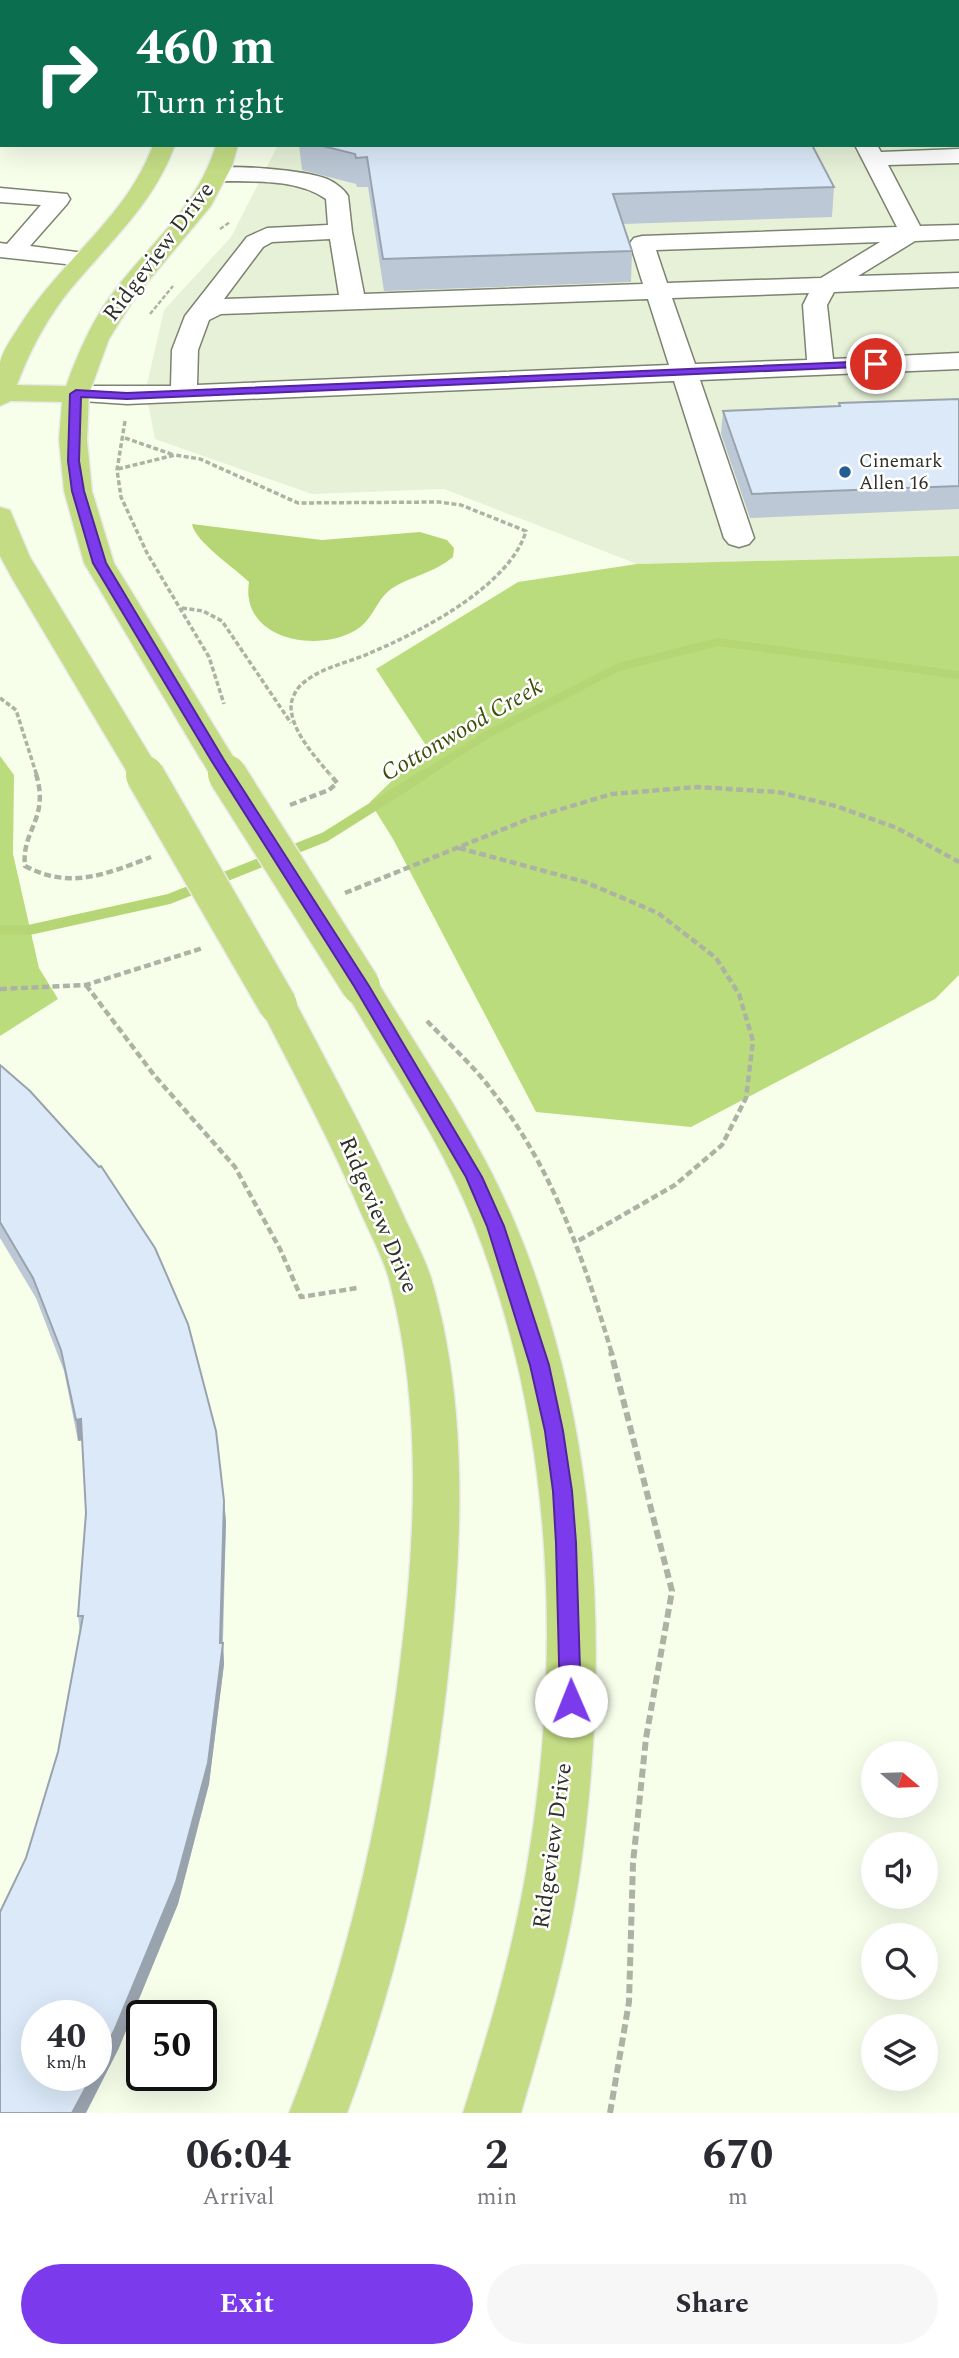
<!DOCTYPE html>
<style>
:root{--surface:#fff;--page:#f7f7f7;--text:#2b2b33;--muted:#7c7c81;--accent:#7c3aed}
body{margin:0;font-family:Spectral,serif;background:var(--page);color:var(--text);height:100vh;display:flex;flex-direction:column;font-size:26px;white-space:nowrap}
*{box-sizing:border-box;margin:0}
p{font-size:23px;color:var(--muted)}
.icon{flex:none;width:38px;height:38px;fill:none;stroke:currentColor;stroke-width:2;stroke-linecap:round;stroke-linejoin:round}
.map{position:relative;height:2113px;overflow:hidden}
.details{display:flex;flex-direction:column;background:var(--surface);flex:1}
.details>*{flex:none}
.top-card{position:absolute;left:0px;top:0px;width:959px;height:147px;box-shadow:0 7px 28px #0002;background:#0b6e4f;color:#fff;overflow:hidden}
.needle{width:46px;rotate:109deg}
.buttons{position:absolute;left:861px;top:1741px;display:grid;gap:14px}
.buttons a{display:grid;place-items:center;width:77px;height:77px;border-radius:50%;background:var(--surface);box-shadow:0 7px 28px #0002;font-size:35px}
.speed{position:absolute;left:21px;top:2000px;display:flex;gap:14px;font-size:35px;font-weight:700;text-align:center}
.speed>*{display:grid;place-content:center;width:91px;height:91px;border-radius:50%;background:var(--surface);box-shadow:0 7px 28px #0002;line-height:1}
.speed small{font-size:18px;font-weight:400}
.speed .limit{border:4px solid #111;border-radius:10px;background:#fff;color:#111}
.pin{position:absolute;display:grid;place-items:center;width:60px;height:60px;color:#fff;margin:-30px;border:4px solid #fff;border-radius:50%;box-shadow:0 2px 7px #0007}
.me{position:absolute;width:77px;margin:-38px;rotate:359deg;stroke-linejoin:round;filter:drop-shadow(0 0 5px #0008)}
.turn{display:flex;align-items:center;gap:24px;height:147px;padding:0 21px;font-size:32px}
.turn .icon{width:91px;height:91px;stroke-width:2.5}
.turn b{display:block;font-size:49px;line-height:60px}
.eta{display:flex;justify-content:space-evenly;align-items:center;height:119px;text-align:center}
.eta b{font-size:42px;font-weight:700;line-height:49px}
.cta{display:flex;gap:14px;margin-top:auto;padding:14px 21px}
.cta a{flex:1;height:80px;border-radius:42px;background:var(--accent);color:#fff;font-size:28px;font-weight:700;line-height:80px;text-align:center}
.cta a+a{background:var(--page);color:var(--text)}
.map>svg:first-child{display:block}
</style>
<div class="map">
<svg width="959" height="2113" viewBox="0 0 959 2113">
<rect width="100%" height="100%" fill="#f7ffeb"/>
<path fill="#e7f1d7" d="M273,0H959V556L637,564L444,489L312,494L155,439L147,398V384L164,310L231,237L278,145H957V2Z"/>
<g fill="#bbdc7c">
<path d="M959,556V975L935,999L691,1127L536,1112L393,839L370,802L427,747L376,669L518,582L637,564Z"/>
<path d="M0,756L14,775L13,854L39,968L58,999L0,1036Z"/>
</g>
<path fill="#b6d676" d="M192,524L322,540L420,532L447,540L454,548L453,557C434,573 411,576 391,589C376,600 373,620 356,630C316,654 240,639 249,582C235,568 195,542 192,524Z"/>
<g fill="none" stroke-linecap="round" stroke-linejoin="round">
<path stroke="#b6d676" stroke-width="8" d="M422,776L488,734L619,667L718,642L959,675"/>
<path stroke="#b6d676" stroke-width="10" d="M0,930H29L169,899L325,837L425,774"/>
<g stroke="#7c8371" stroke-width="3">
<g id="minor">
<path d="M655,0H675L676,2H656Z"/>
<rect x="687" y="0" width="20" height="2"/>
<rect x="957" y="98" width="2" height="12"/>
<path d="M855,145H877L881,152L959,149V163L888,165L920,226L959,225V239L915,241L858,276L959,273V287L834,292L827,305L833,359L959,353V369L700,380L754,538L749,544L739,547L729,544L724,538L674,381L127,404L67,400L63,394L67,388L76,386H171L172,350L185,316L247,237L267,228L328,225L326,199C296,178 253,182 218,181L210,179L207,174L210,169C232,164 305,170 327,179C334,182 344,189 348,196L352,232L364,294L643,284L630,243L634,238L642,236L897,227ZM330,239L339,295L224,299L263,247L272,242ZM880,242L821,278L667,283L656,250ZM809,293L803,305L807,360L695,364L672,298ZM648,299L669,365L197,385L198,350L209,320L221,314Z"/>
<path d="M0,188L67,194L70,199L67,204L30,246L92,254L96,259L92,264L84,266L0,257V243L7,244L41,205L0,202Z"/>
</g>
</g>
<g stroke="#eaeaea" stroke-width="3">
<g id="major">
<rect x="152" y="0" width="20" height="2"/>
<rect x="215" y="0" width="20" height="2"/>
<path d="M153,145H175C152,209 102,248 62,300C43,326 28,355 17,385L66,386C79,350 94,316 118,286C154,240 199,203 216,145H238L232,166L211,206L136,296L109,339L89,394L87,440L92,491L114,563L235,760L230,767L218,770L206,767L201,760L84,563L64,491L59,440L62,402L11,401L0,406C0,393 0,376 0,363C2,352 11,339 17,330C57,263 126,219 153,145Z"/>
<path d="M0,507L10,510L30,557L162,775L157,782L145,785L133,782L13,580L0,556Z"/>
<path d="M361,975L374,978L380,986C427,1063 480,1139 515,1223C600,1425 611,1656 580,1871C568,1953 544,2034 521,2113H463C488,2034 512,1954 526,1872C563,1658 554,1428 474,1224C441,1140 388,1064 342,986L348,978Z"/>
<path d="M278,994L291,997L297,1005C333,1074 370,1141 402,1212C412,1235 425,1257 432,1281C467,1402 463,1532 450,1656C434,1813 403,1965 347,2113H289C347,1968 381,1819 400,1664C416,1537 422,1408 390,1283C384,1259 371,1236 361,1213C331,1142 294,1074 259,1005L265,997Z"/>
</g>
</g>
<g stroke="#adb3a4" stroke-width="2.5" stroke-dasharray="4.5 2" stroke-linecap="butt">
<path d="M262,0L265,2"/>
<path d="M220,229L230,222"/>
<path d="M150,314L173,286"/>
</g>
<g stroke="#adb3a4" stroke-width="3.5" stroke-dasharray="5 2.5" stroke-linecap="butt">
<path d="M125,421L117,470L121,497L147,553L209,657L224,704"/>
<path d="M125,438L174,455"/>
<path d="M118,469L175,455L200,459L298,503L439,502L461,505L526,531C510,586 420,632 370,653C348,663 321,667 302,684C296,689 291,699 291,707C292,733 316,757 331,776"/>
<path d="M182,608L203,611L222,621L291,723"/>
<path d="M0,698L16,710L37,776"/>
</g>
<g stroke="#adb3a4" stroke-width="4.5" stroke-dasharray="7 3.5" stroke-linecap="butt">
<path d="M36,774C50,819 21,830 25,866C70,890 107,874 151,857"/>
<path d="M290,805L329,790L337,783L330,774"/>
<path d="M459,848L585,882L658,913L716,958L739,994L753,1041L746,1098L722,1145L675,1185L576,1242"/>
<path d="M345,893L531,818L612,794L697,787L778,792L836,806L897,828L959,862"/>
<path d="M86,985L154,1075L235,1167L280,1249L301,1297L357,1288"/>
<path d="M0,989L86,985L203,948"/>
<path d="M427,1021C449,1044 474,1066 493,1092C554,1171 584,1260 612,1354"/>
</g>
<path stroke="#adb3a4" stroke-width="6" stroke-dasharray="9 4.5" stroke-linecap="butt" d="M610,2113L629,2002L633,1863L646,1738L672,1591L611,1352"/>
<use href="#minor" fill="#fff" fill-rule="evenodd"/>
<use href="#major" fill="#c4dd85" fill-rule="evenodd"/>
<g stroke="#eaeaea" stroke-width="31" stroke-linecap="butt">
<path id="major-bridge-far1" d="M218,760L228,776"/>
</g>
<g stroke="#eaeaea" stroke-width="41" stroke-linecap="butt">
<g id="major-bridge">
<path d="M227,774L361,986"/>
<path d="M145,775L278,1005"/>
</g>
</g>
<use href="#major-bridge-far1" stroke="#c4dd85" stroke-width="29"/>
<use href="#major-bridge" stroke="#c4dd85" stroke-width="38"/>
</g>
<g fill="#bcc8d5">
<path d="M957,39L959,42V91H957Z"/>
<path d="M299,145H812L834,187L832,217L623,224L632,251L631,282L384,291L368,187H357L356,184L302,170Z"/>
<path d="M959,399V509L750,518L721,434L723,411L839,406V403Z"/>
<path d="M0,1065L224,1501L226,1522L223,1643L224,1664L209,1784L178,1904L118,2050L26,1858L58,1752L80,1633L78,1616L86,1513L82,1440L78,1441L64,1371L36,1298L0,1238Z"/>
</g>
<g fill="#99a3ae">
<path d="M81,1419L84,1440L78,1441L76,1420Z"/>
<path d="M224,1501L226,1522L222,1645L223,1643L224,1664L209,1784L178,1904L118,2050L86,2113H72L92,2076H96V2066L220,1643Z"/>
</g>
<g fill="#dbe9f8" stroke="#99a3ae" stroke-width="2">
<path d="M316,0H510L511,2H316Z"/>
<path d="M583,0H638L639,2H583Z"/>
<path d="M810,0H929L931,2H811Z"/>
<path d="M957,39L959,42V72H957Z"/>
<path d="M319,145H812L834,187L613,194L632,251L383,259L367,157L356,158L355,154Z"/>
<path d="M959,399V486L752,494L723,411L840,406L839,403Z"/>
<path d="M0,1065L30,1091L99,1167L101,1166L155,1248L188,1324L216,1431L224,1501L220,1643H223L208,1763L176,1882L115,2029L96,2066V2016H37V2076H92L72,2113H0V1912L26,1858L58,1752L83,1616H78L86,1513L81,1419L76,1420L61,1350L33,1278L0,1222Z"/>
</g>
<path fill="#7c3aed" stroke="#51269a" stroke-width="2" d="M876,361L881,364L880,366L127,399L81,397L79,461L84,491L106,563L224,760L369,986L482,1177L504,1226L549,1365L563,1431L572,1491L576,1543L581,1701L578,1707L571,1709L564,1707L560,1701L556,1543L553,1491L545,1431L530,1365L487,1226L466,1177L354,986L211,760L93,563L72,491L68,461L70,394L76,390L127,393Z"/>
<circle fill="#225d94" stroke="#fff" stroke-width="2.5" cx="845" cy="472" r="7"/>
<g text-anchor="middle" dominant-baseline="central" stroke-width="5" stroke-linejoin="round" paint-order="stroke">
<g font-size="19" fill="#2e3029" stroke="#fff" text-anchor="start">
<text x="859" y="461">Cinemark<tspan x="859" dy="22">Allen 16</tspan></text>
</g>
<g font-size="23" fill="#2e3029" stroke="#fff">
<text transform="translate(159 252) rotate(-53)">Ridgeview Drive</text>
<text transform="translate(378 1215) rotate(67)">Ridgeview Drive</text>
<text transform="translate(553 1846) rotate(-82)">Ridgeview Drive</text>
</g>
<g font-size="24" font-style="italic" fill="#3d5009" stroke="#fff">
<text transform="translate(462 730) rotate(-30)">Cottonwood Creek</text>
</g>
</g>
</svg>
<div class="buttons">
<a><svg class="needle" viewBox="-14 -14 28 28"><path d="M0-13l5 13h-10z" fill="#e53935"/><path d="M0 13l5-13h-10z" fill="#7c7c81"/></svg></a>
<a><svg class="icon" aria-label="sound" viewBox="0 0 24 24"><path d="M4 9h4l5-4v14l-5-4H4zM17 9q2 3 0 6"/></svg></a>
<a><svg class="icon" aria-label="search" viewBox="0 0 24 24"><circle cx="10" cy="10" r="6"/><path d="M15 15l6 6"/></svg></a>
<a><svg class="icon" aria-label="layers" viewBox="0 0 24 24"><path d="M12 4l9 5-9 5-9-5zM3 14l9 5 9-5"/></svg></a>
</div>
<div class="speed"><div>40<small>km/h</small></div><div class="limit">50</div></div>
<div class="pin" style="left:876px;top:364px;background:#d93025"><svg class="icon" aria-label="arrive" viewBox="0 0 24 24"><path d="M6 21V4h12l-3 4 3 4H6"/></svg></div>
<svg class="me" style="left:571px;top:1701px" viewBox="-20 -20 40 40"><circle r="19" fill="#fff"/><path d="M0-13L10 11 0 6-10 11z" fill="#7c3aed"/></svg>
<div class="top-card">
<div class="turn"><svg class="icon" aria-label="right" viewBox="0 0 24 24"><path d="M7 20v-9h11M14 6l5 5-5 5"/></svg><div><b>460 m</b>Turn right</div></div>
</div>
</div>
<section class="details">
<div class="eta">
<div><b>06:04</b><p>Arrival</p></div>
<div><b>2</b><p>min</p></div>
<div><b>670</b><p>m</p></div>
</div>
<div class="cta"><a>Exit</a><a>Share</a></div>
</section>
